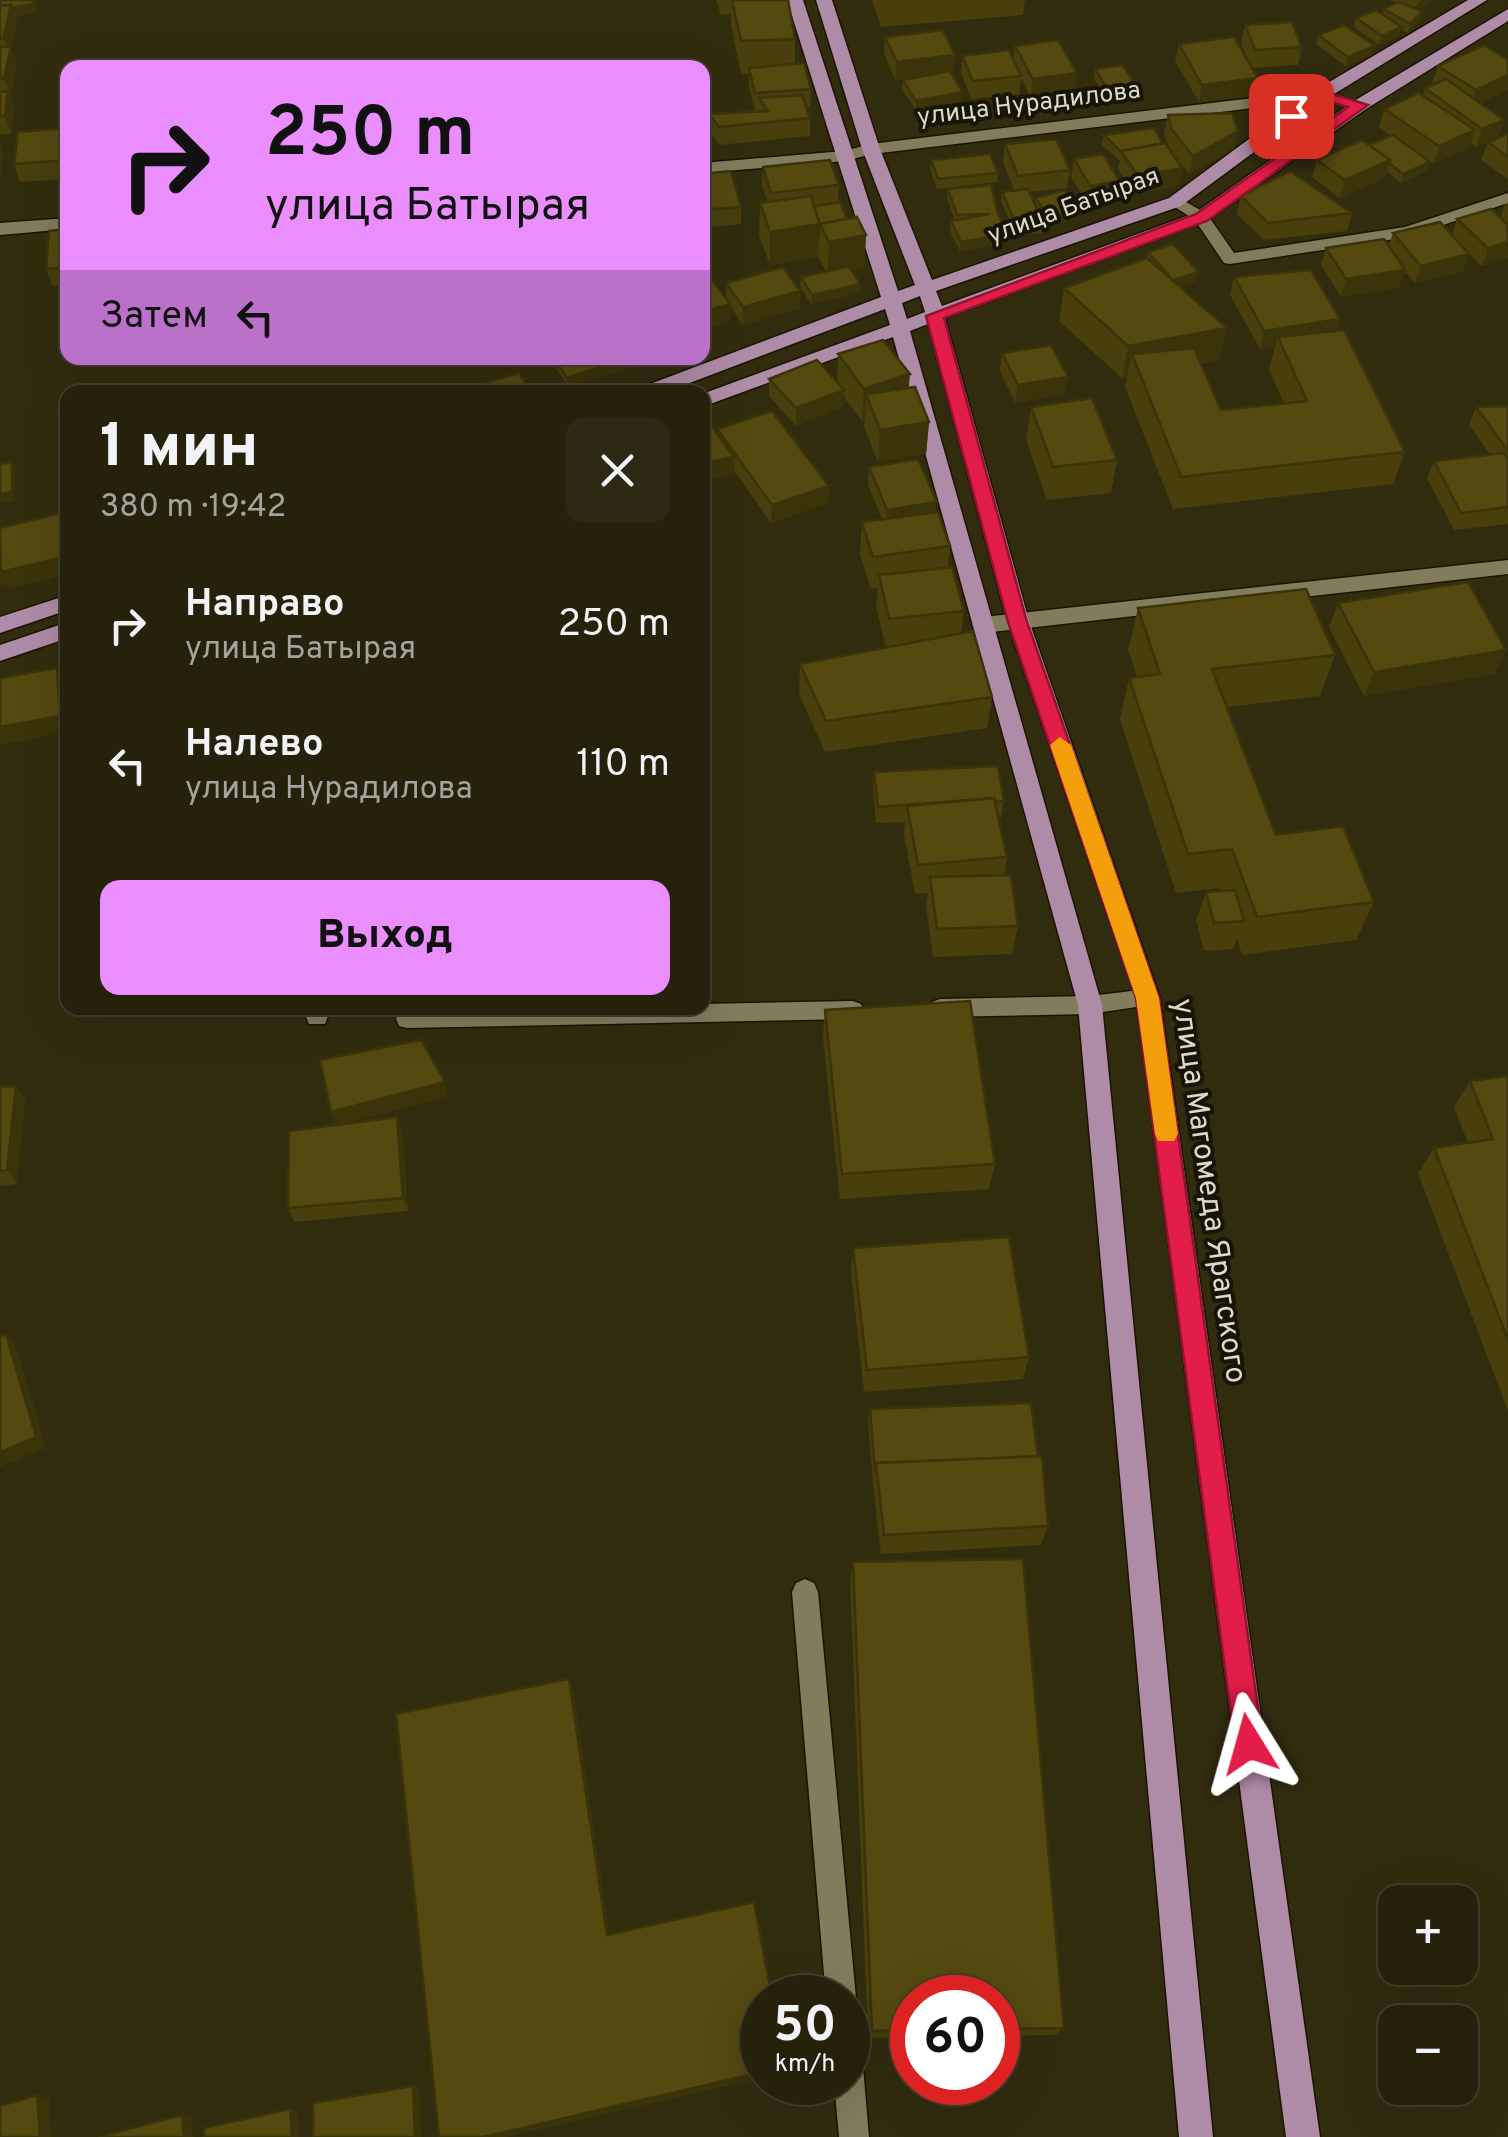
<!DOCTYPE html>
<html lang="ru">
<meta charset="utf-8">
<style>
:root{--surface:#26210b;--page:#2e2914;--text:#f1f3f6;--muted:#a4a39d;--line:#423e2c;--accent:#ea8dfd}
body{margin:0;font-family:Overpass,sans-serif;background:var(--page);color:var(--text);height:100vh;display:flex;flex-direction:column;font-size:38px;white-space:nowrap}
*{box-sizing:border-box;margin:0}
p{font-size:32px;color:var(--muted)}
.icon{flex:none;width:55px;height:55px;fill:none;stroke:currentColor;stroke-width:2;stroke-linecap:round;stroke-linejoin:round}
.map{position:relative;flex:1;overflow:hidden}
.panel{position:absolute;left:60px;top:385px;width:650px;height:630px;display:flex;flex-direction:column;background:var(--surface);border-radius:20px;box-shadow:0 10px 40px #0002,0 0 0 2px var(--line)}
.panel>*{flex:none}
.hud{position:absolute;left:60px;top:60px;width:650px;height:305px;border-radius:20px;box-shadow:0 10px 40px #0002,0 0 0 2px var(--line);background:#ea8dfd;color:#111;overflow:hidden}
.controls{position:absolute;left:1378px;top:1885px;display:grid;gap:20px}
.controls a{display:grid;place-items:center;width:100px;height:100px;border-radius:20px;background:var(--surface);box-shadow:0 10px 40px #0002,0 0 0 2px var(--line);font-size:50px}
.speed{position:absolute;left:740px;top:1975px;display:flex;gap:20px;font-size:50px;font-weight:700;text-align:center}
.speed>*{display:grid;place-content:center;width:130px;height:130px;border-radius:50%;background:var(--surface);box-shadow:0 10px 40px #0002,0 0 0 2px var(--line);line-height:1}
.speed small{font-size:25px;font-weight:400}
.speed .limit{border:15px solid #d22;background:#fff;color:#111}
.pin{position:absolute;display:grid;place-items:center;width:85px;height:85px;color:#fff;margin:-42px;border-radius:20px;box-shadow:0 5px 15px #0006}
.me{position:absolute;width:110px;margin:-55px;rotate:352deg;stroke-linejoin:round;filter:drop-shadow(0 0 8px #0008)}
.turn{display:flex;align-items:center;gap:35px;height:210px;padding:0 40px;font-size:45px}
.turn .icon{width:130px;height:130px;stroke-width:2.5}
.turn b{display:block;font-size:70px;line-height:85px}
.then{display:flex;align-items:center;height:95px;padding:0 40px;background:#0003;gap:20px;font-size:38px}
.round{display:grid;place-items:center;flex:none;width:105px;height:105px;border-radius:20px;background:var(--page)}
.head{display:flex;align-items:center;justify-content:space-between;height:170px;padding:0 40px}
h1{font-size:60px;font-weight:800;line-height:75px}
.cta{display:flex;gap:20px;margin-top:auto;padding:20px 40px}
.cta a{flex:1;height:115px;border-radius:20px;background:var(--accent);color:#111;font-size:40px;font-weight:800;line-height:115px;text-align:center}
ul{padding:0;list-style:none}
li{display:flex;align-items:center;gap:30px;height:140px;padding:0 40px}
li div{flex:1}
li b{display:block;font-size:38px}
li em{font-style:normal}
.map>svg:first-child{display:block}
</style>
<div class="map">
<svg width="1508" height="2137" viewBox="0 0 1508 2137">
<rect width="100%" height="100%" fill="#322c0f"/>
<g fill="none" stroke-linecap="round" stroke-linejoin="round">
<g stroke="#1a1400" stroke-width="3">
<g id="service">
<path d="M1508,193V203L1408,237L1230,264L1224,263L1195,220L1167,202L1181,199L1207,214L1234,253L1405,227Z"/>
<path d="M1148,989L1156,992L1159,998L1156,1004L1090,1014L940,1017L932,1014L929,1008L932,1002L940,999L1090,996Z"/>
<path d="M853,1001L861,1004L864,1010L861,1016L853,1019L407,1028L399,1026L396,1019L399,1012L407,1010L702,1008V1004Z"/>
<path d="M309,1008H331L325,1024H309L306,1017Z"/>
<path d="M805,1579L814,1583L818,1592L856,1998L848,2010V1998H826L792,1592L796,1583Z"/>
<path d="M848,2052L859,2056L863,2067L869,2137H839L834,2082H848Z"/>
</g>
</g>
<g stroke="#1a1400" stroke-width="3">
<g id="minor">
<path d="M1320,90L1369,105L1360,110L1320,100L872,154L845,161L702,173V163L844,151L871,144Z"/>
<path d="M68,218V229L0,235V223Z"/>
<path d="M1508,560V574L983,633L972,625L983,617Z"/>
</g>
</g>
<g stroke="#1a1400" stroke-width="3">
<g id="primary">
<path d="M787,0H803L898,291L915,285L862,149L816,0H832L880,149L932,280L1169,198L1314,91L1468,0H1487L1326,99L1181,206L936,291L942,306L1195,213L1354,101L1508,9V21L1366,109L1207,221L945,318L1029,621L1160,998L1320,2137H1286L1136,998L1007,621L928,324L910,331L1102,1005L1213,2137H1179L1078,1005L893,337L702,407V394L890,325L885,309L666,392H639L642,387L881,297ZM920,296L925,312L907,319L902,303Z"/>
<path d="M68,595V610L0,633V617Z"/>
<path d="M68,622V638L0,661V645Z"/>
</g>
</g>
<use href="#service" fill="#827c5d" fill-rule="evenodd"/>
<use href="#minor" fill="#827c5d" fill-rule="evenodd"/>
<use href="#primary" fill="#ae8ba7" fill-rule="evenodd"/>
</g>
<g fill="#483f0d">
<path d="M0,0L37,13L15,17L17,23L11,48L17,65L10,96L14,109L11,134H0Z"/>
<path d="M716,0H788L795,39V64L811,89L810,107H806L810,118V136L719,145L710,132L709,114L755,111L749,85V74H741L731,25V14L721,15Z"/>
<path d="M872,0H1025L1023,15L881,27Z"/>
<path d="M1391,0H1433L1419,9L1420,20L1408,33L1401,29L1399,36L1379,45L1354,27L1356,18L1382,14L1384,9L1396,2Z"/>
<path d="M1245,25L1302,47L1298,65L1252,68L1254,96L1199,102L1175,61L1179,44L1248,60L1241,43Z"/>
<path d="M1318,35L1375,46L1372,55L1346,66L1316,44Z"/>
<path d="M885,37L955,55L953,73H951L962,101L916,110L902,89L903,80L915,78L895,80L884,54Z"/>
<path d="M1015,46L1077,73L1074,91L1031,97L1021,79L1019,94L971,99L961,73L962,56L1013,59Z"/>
<path d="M1438,66L1508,90L1480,103L1504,120L1498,138L1508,134V179L1481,160L1488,142L1476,147L1470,143L1469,148L1433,164L1419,154L1427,171L1401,183L1387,172L1385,178L1340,198L1312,177L1317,160L1369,145L1392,136L1379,127L1384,109L1423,95L1425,88L1432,84Z"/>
<path d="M1095,69L1137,88L1135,97L1108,101L1094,78Z"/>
<path d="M1168,115L1234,149L1189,174L1169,148L1164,133Z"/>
<path d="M68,128V179L20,182L14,164Z"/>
<path d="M1104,135L1163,144L1182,168L1178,186L1134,194L1118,169L1120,161L1102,145Z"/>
<path d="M1005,144L1070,170L1067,188L1029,192L1035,204V198L1078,218L1048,226L1039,213L1044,224L1042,233L1016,236L1001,201L1002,192L1014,190L1003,162Z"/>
<path d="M1074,159L1120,181L1117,199L1087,204L1071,176Z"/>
<path d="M931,160L998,173L997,182L937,189L930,169Z"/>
<path d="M763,167L839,185L838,202L847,219L866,235L864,268L852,270L860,284V293L811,304L800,286L801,277L826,271L818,257L819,242L818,257L770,265L759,236L760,203L768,202L762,185Z"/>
<path d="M702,174L741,207V224L702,228Z"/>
<path d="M948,189L998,214L1008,243L960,251L950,231L951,221H955L947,198Z"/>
<path d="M1241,196L1352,213L1347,231L1264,240L1237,214Z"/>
<path d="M1508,203V258L1482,266L1469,254L1462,272L1415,283L1404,271L1399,288L1341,297L1321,265L1326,248L1389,245L1393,233L1452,235L1457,219L1500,218L1505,204Z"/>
<path d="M68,229V285L52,286L46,269Z"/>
<path d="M1148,252L1196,281L1179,286L1227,328L1219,360L1201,364L1221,410L1284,403L1269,370L1275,346L1260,349L1230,295L1234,277L1340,319L1336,331L1405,452L1393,484L1173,509L1125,387L1127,377L1122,378L1059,321L1064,288L1146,259Z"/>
<path d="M726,283L800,308L743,325L730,306V322L726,299Z"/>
<path d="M1002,353L1065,394L1015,403L1000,371Z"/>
<path d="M838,354L909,388L929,422L926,454L878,462L864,427L865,420L862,421L843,396V407L796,426L769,396V379L837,382Z"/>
<path d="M549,358H657L658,360L568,386Z"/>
<path d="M1508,406V524L1454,530L1427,478L1434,461L1490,454L1469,425L1476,407Z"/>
<path d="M1031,407L1117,460L1111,493L1047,500L1026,440Z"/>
<path d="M717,429L829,486L828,503L771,523L734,470V474L717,433Z"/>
<path d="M869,467L936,512L950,546L948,568L964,611L961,634L992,697L987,728L825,752L799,694L800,664L886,648L876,607L878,588L871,589L860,554L862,522L882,519L868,485Z"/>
<path d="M1338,603L1506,650L1495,674L1364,696L1329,627Z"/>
<path d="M1138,608L1335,655L1320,696L1227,707L1276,835L1374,902L1356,940L1242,955L1237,939L1233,949L1204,951L1196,920L1206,892L1220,891L1219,888L1176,893L1120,719L1129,678L1137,677L1128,650Z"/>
<path d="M874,772L1004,801L1001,818H998L1007,857L1004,875L1018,926L1012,954L933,957L926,906L928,893L915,894L904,835L905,822L876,823L873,789Z"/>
<path d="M825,1010L995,1164L989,1189L840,1199L823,1037Z"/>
<path d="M1508,1076V1411L1418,1173L1434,1148L1468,1143L1454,1107L1470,1081Z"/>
<path d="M16,1086L25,1100L16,1184L0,1186V1087Z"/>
<path d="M448,1096L343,1124L397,1117L402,1131L408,1211L294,1222L288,1208L336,1125Z"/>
<path d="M853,1248L1029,1357L1023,1379L864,1392L851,1272Z"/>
<path d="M870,1409L1048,1526L1041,1545L881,1554L873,1483L868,1420Z"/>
<path d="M853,1562L1064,2028L1055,2035L998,2036V1998H912V2037L868,2038L850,1579Z"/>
</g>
<g fill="#3b330a">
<path d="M35,0L37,13L15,17L17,23L11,48L17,65L10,96L4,78L9,55L3,38L0,10Z"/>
<path d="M1422,0H1433L1415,12L1418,2Z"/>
<path d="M1423,11L1420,20L1408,33L1410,24Z"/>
<path d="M1402,27L1399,36L1379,45L1382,36Z"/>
<path d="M1375,46L1372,55L1346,66L1348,57Z"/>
<path d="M955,55L953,73L895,80L897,62Z"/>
<path d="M1077,73L1074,91L1031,97L1033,79Z"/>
<path d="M1508,75V90L1470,108L1476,90Z"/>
<path d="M1258,78L1254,96L1199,102L1202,85Z"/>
<path d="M1137,88L1135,97L1108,101L1109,92Z"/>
<path d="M8,91L14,109L11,134L5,116Z"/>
<path d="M963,92L962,101L916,110V101Z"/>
<path d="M1504,120L1498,138L1476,147L1482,129Z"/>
<path d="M1475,130L1469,148L1433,164L1439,146Z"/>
<path d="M1238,131L1234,149L1189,174L1193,156Z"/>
<path d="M0,144L3,153L0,185Z"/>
<path d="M1390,160L1385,178L1340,198L1345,180Z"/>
<path d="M1430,162L1427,171L1401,183L1403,174Z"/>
<path d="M1182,168L1178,186L1134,194L1138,176Z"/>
<path d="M1120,181L1117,199L1087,204L1090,186Z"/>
<path d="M1080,209L1078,218L1048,226L1050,217Z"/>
<path d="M820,224L818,257L770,265V232Z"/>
<path d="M1009,234L1008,243L960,251L961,242Z"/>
<path d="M866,235L864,268L828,275L829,242Z"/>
<path d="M1508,242V258L1482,266L1488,248Z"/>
<path d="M1469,254L1462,272L1415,283L1421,266Z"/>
<path d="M1405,270L1399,288L1341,297L1346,279Z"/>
<path d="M1199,272L1196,281L1171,289L1173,280Z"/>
<path d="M860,284V293L811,304L812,295Z"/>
<path d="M800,291V308L743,325V307Z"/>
<path d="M730,304V322L702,330V312Z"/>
<path d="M1340,319L1334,337H1278L1275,346L1260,349L1264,331Z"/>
<path d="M1227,328L1219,360L1140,375L1132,354L1127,377L1122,378L1128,346Z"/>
<path d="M602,358H657L658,360L568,386L567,378L597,368L596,359Z"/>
<path d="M910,374L907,406L866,394L865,420L862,421L864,389Z"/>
<path d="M1068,377L1065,394L1015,403L1018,385Z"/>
<path d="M844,390L843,407L796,426V408Z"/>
<path d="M929,422L926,454L878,462L880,430Z"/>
<path d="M734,457V474L702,481V464Z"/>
<path d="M12,462L15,471V501L0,503V494Z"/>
<path d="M829,486L828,503L771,523L772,505Z"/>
<path d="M937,502L935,519L886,528L887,510Z"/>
<path d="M0,555L68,556V575L9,589L6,584L0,586Z"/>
<path d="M1506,650L1495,674L1364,696L1374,672Z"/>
<path d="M57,668L64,685L68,732L0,745V727Z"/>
<path d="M445,1082L448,1096L337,1126L331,1112Z"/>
<path d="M16,1086L25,1100L16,1184L7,1170Z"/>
<path d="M397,1117L402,1131L408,1211L403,1198Z"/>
<path d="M6,1334L16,1346L46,1448L0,1467Z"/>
<path d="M569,1679L574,1694L611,1944L607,1935Z"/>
<path d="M762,2072V2078L506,2137H483Z"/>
<path d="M413,2086L419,2089L421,2137H415Z"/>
<path d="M37,2095L49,2098L51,2137H40Z"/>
<path d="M290,2109L298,2111L299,2137H292Z"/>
<path d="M182,2115L191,2117L193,2137H184Z"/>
</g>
<g fill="#54490f" stroke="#3b330a" stroke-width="2.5">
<path d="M0,0H33L34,4L10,8L11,5L0,6Z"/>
<path d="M732,0H788L795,39L741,41Z"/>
<path d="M1398,2L1423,11L1410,24L1384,9Z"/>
<path d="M11,5L3,38H0V6Z"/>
<path d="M1376,10L1402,27L1382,36L1356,18Z"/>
<path d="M1292,22L1302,47L1255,50L1245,25Z"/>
<path d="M1344,25L1375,46L1348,57L1318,35Z"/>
<path d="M943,30L955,55L897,62L885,37Z"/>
<path d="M1234,37L1258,78L1202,85L1179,44Z"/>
<path d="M1058,40L1077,73L1033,79L1015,46Z"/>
<path d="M1484,45L1508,60V75L1476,90L1438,66Z"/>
<path d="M0,47H11L4,78H0Z"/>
<path d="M1009,50L1021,76L973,81L962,56Z"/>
<path d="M804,63L811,89L755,93L749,68Z"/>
<path d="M1123,65L1137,88L1109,92L1095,69Z"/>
<path d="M950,71L963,92L916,101L903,80Z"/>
<path d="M1446,79L1504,120L1482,129L1425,88Z"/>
<path d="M8,91L5,116H0V92Z"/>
<path d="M1419,93L1475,130L1439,146L1384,109Z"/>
<path d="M802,95L810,118L719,127L709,114L768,111L759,98Z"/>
<path d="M1232,113L1238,131L1193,156L1172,130L1168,115Z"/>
<path d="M68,128V160L14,164L18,132Z"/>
<path d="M1154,128L1163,144L1121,151L1122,153L1104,135Z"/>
<path d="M1508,134V157L1488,142Z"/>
<path d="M1393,135L1430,162L1403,174L1389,163L1390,160L1369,145Z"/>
<path d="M1056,139L1070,170L1018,176L1005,144Z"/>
<path d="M1362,140L1390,160L1345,180L1317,160Z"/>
<path d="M1165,143L1182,168L1138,176L1121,151Z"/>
<path d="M990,154L998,173L938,179L931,160Z"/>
<path d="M1103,154L1120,181L1090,186L1074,159Z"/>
<path d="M830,160L839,185L771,193L763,167Z"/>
<path d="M731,171L741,207L702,210V174Z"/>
<path d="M1290,171L1352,213L1268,223L1241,196Z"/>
<path d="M991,185L998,214L1009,234L961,242L951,221L989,214L957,215L948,189Z"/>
<path d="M1028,189L1044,224L1017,227L1002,192Z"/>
<path d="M1065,190L1080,209L1050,217L1035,198Z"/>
<path d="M811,196L820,224L770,232L760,203Z"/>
<path d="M840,202L847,219L820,224L819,233L820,224L814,206Z"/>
<path d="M1491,209L1508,225V242L1488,248L1457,219Z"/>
<path d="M857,217L866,235L829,242L820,224Z"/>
<path d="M1440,222L1469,254L1421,266L1393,233Z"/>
<path d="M68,229V267L46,269L49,231Z"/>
<path d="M1384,239L1405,270L1346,279L1326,248Z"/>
<path d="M1173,244L1199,272L1173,280L1148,252Z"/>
<path d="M1147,258L1227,328L1128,346L1064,288Z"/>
<path d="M849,266L860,284L812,295L801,277Z"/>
<path d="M783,267L800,291L743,307L726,283Z"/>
<path d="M1311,270L1340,319L1264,331L1234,277Z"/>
<path d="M711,278L730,304L702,312V281Z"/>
<path d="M1344,330L1405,452L1181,477L1132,354L1194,348L1221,410L1307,401L1278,337Z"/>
<path d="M883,340L910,374L864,389L838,354Z"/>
<path d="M1051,345L1068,377L1018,385L1002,353Z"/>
<path d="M554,358H590L597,368L567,378Z"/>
<path d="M817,360L844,390L796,408L769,379Z"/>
<path d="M519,373L531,392H460L459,391Z"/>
<path d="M435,385L440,392H410Z"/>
<path d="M915,387L929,422L880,430L866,394Z"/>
<path d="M1092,398L1117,460L1053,467L1031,407Z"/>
<path d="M1508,406V451L1476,407Z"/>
<path d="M772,411L829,486L772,505L717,429Z"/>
<path d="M702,413L734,457L702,464Z"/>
<path d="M1504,453L1508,460V507L1461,513L1434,461Z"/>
<path d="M918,459L937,502L887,510L869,467Z"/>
<path d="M12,462V492L0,494V464Z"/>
<path d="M65,512L68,521V556L1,572L0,528Z"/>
<path d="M938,512L950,546L873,557L862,522Z"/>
<path d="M952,567L964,611L889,619L879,575Z"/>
<path d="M1468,582L1506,650L1374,672L1338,603Z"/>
<path d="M1306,589L1335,655L1212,669L1276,835L1343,826L1374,902L1257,917L1232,849L1188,854L1129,678L1160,674L1138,608Z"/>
<path d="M973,631L992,697L826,721L800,664Z"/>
<path d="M57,668L60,716L0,727V678Z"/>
<path d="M998,766L1004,801L995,802L994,798L878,807L874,772Z"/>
<path d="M994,798L1007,857L918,865L907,806Z"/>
<path d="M1011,875L1018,926L937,929L930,877Z"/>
<path d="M1235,890L1244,921L1214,923L1206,892Z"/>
<path d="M970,1001L995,1164L842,1174L825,1010Z"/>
<path d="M421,1040L445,1082L331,1112L320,1060Z"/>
<path d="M1508,1076V1340L1434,1148L1493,1139L1470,1081Z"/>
<path d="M16,1086L7,1170L0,1171V1087Z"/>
<path d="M397,1117L403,1198L288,1208L289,1131Z"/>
<path d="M1009,1237L1029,1357L867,1370L853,1248Z"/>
<path d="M6,1334L36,1437L0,1452V1337Z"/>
<path d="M1031,1403L1038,1457L876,1463L875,1472L870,1409Z"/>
<path d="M1042,1456L1048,1526L884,1535L876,1463Z"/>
<path d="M1023,1559L1064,2028L998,2029V1998H912V2030L872,2031L853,1562Z"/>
<path d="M569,1679L607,1935L754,1902L772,1998H762V2072L483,2137H439L396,1714Z"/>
<path d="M413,2086L415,2137H313V2103Z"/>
<path d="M37,2095L40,2137H0V2106Z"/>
<path d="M290,2109L292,2137H204V2128Z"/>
<path d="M182,2115L184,2137H99Z"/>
</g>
<path fill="#e11d48" stroke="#92132f" stroke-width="2.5" d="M1320,90L1368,105L1207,221L944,318L1027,622L1159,998L1263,1744L1259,1754L1249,1758L1239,1754L1235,1744L1136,998L1008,622L926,316L1196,214L1348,107L1322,100L1296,120H1285V113Z"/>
<path fill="#f59e0b" d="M1060,737L1071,745L1159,998L1178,1134L1174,1141H1158L1155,1134L1136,998L1050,745Z"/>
<g text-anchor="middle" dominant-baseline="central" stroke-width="8" stroke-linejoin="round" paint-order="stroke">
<g font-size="25" fill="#dedaca" stroke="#171408">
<text transform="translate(1029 105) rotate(-7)">улица Нурадилова</text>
<text transform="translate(1074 207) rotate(-20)">улица Батырая</text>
</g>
<g font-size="30" fill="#dedaca" stroke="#171408">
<text transform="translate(1208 1191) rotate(82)">улица Магомеда Ярагского</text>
</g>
</g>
</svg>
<div class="controls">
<a>+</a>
<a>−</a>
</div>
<div class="speed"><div>50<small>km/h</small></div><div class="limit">60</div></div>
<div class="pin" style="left:1291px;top:116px;background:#d93025"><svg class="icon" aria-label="arrive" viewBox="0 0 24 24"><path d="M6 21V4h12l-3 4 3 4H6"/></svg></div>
<svg class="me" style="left:1249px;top:1744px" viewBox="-20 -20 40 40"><path d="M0-17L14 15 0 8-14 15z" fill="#e11d48" stroke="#fff" stroke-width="4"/></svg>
<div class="hud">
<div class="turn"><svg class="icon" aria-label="right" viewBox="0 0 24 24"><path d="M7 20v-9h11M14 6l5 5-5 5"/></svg><div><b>250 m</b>улица Батырая</div></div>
<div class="then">Затем<svg class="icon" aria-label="left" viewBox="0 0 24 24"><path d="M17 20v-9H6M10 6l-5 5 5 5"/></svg></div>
</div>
<section class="panel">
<div class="head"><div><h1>1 мин</h1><p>380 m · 19:42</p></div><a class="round"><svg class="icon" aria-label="close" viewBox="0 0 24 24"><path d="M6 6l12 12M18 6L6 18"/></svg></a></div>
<ul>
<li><svg class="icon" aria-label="right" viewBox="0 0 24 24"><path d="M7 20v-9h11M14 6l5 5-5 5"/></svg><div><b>Направо</b><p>улица Батырая</p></div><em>250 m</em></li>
<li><svg class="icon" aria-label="left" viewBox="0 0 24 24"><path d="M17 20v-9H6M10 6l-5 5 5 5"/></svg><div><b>Налево</b><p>улица Нурадилова</p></div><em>110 m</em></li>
</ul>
<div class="cta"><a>Выход</a></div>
</section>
</div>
